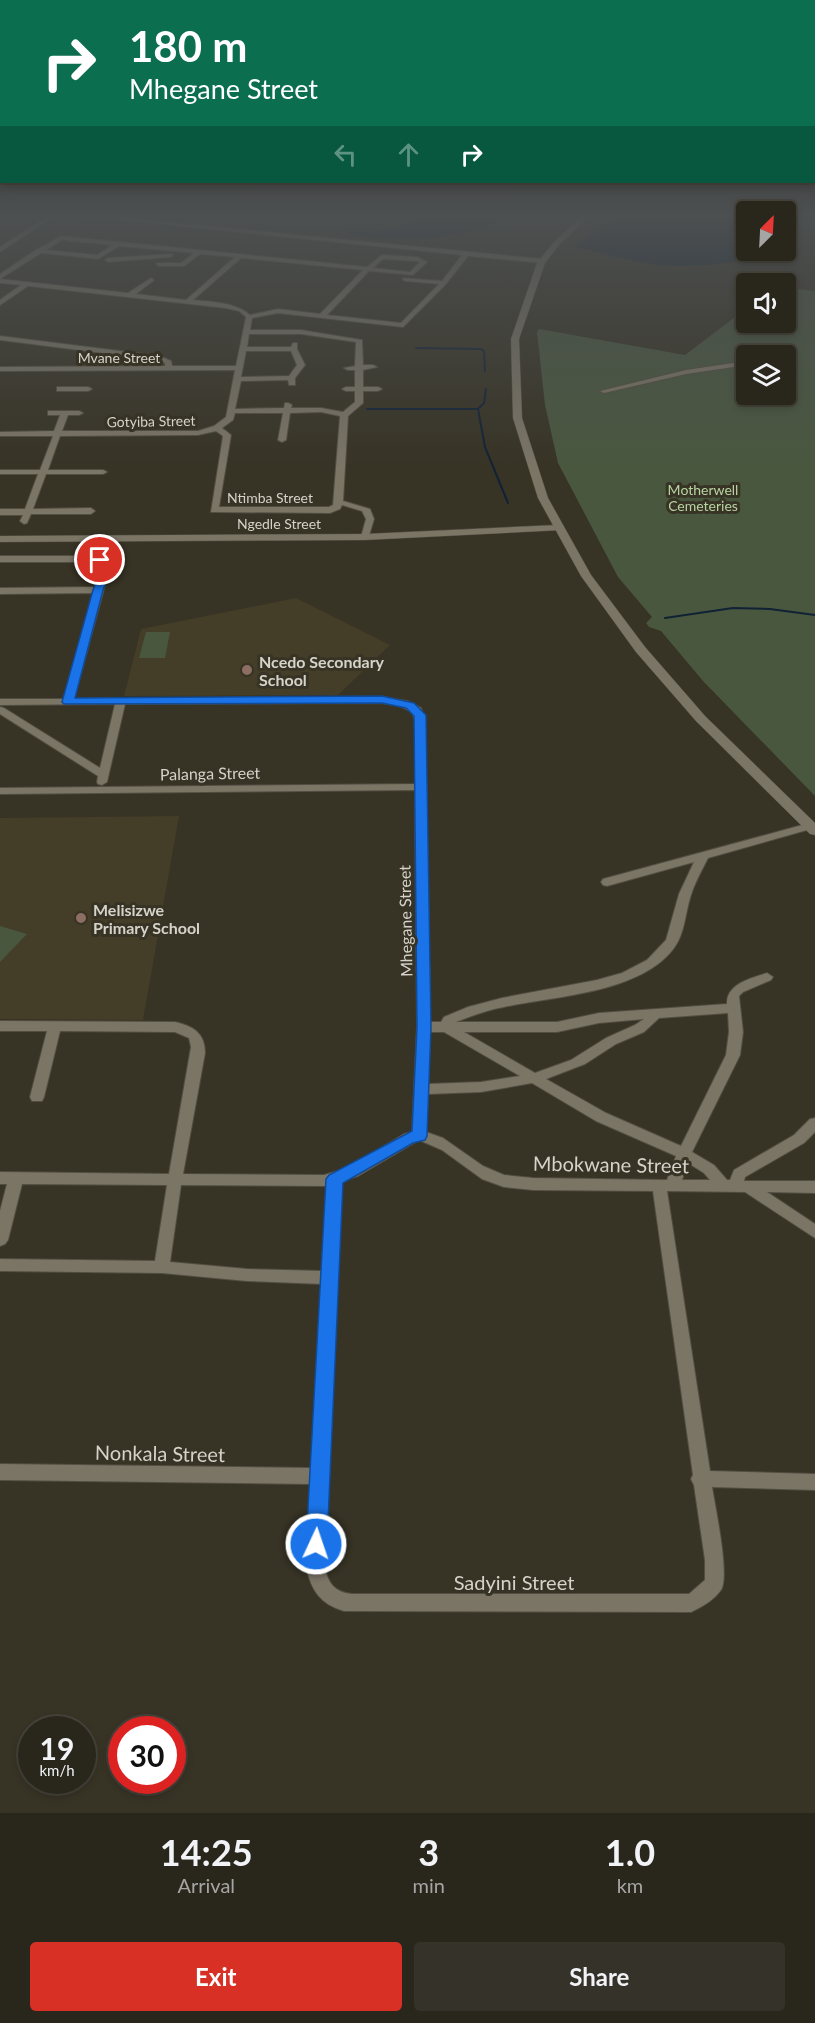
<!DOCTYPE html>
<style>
:root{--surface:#29261c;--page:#353229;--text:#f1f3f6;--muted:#a5a5a3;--line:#45433b;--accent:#d93025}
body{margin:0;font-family:Lato,sans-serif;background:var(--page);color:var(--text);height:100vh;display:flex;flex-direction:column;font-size:22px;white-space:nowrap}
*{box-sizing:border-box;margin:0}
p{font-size:20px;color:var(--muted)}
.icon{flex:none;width:33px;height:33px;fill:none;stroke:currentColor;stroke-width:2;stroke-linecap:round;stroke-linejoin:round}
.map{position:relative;height:1813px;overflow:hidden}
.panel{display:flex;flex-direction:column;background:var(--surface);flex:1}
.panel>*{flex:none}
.hud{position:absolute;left:0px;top:0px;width:816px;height:183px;box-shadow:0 3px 9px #0003,0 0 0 2px var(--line);background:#0b6e4f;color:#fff;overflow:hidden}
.needle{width:39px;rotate:24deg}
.buttons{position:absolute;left:736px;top:201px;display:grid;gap:12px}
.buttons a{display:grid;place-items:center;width:60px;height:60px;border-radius:6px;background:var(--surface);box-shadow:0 3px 9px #0003,0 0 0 2px var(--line);font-size:30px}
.speed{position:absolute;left:18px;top:1716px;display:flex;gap:12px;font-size:30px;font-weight:700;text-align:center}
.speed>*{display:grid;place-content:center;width:78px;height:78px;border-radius:50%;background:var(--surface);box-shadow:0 3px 9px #0003,0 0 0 2px var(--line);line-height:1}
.speed small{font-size:15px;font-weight:400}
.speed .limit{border:9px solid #d22;background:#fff;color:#111}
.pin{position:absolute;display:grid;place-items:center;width:51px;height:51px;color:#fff;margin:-26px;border:3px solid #fff;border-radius:50%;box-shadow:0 2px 6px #0007}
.me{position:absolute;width:66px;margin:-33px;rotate:3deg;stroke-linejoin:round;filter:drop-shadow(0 0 4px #0008)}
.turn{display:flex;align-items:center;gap:21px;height:126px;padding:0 30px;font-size:27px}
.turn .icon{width:78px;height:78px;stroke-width:2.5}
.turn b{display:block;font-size:42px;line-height:51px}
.lanes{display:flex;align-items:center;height:57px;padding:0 30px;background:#0003;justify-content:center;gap:30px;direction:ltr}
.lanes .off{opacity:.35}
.eta{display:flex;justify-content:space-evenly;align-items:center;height:102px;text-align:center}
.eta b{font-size:36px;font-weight:700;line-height:42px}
.action{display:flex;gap:12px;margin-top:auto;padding:12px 30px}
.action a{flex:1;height:69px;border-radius:6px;background:var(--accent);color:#fff;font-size:24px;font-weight:700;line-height:69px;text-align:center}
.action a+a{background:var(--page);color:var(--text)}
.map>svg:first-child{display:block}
</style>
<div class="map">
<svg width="815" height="1813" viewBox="0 0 815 1813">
<rect width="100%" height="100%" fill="#373325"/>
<g fill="#443d28">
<path d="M296,598L390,645L338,695L124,696L141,629Z"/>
<path d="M179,816L143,1020L0,1019V818Z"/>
</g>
<g fill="#49573f" fill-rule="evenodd">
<path d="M786,288L815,291V796L703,681L661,631L649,627L646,623L652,617L618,577L558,463L545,405L537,332L539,329L685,355L747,308V322H786ZM747,356H786V394H747Z"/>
<path d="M146,632H170L165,658H139Z"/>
<path d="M0,926L27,934L0,962Z"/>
</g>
<g fill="#112235">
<path d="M436,214H514C471,235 430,241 383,238C370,237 354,237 342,231C381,233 399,229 436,214Z"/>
<path d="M635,214H747V250L766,251C744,265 679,269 652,264C626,260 601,252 575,247C593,229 613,222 635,214Z"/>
</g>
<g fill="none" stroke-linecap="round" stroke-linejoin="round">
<g stroke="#112235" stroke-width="2">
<path d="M416,348L481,349L484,351L485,371"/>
<path d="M367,409H478L485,447L508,503"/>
<path d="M478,409L484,403L486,389"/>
<path d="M665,618L733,608L770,609L815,615"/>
</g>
<g stroke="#524e42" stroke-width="2">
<g id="minor">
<path d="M51,214H58L0,252V247Z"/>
<path d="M63,214H83L542,259L545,261L542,263L468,256L446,284L403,327L278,313L252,318L250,330H301L362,340L363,365H373L377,367L363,370V387H378L382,389L378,391H363V403L348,416L343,501L370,509L374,519L368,539L361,537L366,519L362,511L342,505L340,509L330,513L211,512L223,436L216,431L198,435L60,436L48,470H103L107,472L103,474H46L33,509L91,508L95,511L91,514H31L27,523L24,524L20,521L23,515H0V509H25L38,474H0V470H40L53,436H0V432L54,431L60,415H48V411H79L83,413L79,415H68L62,431H198L214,426L226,417L235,370L0,371V367L165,366V363L158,360L0,340V336L160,356L171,361L172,366H236L246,317L239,311L226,308L28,286L0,305V300L21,285L0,283V279L128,293L151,278L154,280L153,281L136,294L186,300L235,257L200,254L184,266H158L156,263H181L194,253L119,246L98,259L41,253L0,279V274L36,250L61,236L367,267L382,255L417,257L427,262L413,275L369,271L327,315L401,323L439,284L405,281L403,280V278L442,281L462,255ZM62,240L112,245L97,255L46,250ZM241,258L363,270L320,314L278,309L250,315C235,302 212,302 193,300ZM383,259L416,261L420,262L410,272L373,268ZM249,334H301L356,342L355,366L344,368L348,370H355V387H346L342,389L346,391H355V402L343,412L321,408H291L292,405L288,403H285L284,408L235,409L241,381L288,380L289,385H295V378L305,365L297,349V343H293L291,347H247ZM246,351H291L297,365L289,376L241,377ZM321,412L340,416L333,505L329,507H219L231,435L222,428L233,420L235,413H283L278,440L282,442L286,440L290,413Z"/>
<path d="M173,254L171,257L108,262L105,260L108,258Z"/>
<path d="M747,361V365L686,374L604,393L600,391L686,370Z"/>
<path d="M57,387H88L92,389L88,391H57Z"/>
<path d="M0,556H93L111,563L74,699L382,697L407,701L421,708L425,721L430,1022H441L444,1017L468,1007L502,998L597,980L622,973L647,960L666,940L679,894L694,862L607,886L603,885L601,882L603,879L806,824L810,823L815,825L814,828L708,858C702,870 695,882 691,895C685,913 685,933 674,948C641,993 555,996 504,1007C487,1010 471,1016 456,1022H557L599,1013L727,1004C726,984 751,978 767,973L773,977L771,980L743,992L739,996L743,1032L740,1055L692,1152L714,1165L727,1180H730L734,1170L794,1135L810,1119L815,1118V1132L804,1143L745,1177L744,1181H815V1193L767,1192L815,1224V1238L745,1192L667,1191L710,1471L815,1474V1490L712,1487C715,1506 730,1576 721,1590C714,1600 702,1607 691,1612L344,1611C320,1604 311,1590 306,1566L311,1484L0,1480V1464L312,1468L322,1284L247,1281L162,1273L0,1271V1259L155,1261L167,1185L22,1184L8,1240L5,1244L0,1246V1211L7,1184H0V1172L169,1174L191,1047L189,1038L175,1032L60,1031L44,1097L42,1101H32L30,1097L47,1031H0V1021L175,1022C193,1026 205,1033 205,1053L183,1174L324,1175L348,1168L404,1134L412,1132L417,1027L415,790L0,794V788L415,784V721L412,712L400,706L382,703L125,704L107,782L102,785L98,784L97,782L98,776L0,714V707L4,708L100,768L115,704L0,705V699H64L94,593L0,594V588L96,587L102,564L93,562H0ZM728,1013L729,1032L726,1055L681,1146L606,1113L546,1079L585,1064L616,1044L644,1032L659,1018ZM644,1019L635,1025L606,1038L571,1060L535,1073L464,1032H557L599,1023ZM430,1032H444L520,1076L481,1082L428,1084ZM532,1083L596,1121L676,1156L667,1180L533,1178L504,1175L483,1166L443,1138L426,1132L428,1094L481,1092ZM419,1140L442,1150L482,1179L504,1187L533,1190L653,1191L693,1475L691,1479L694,1485L705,1560V1580L689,1594H352C334,1592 328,1583 324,1566L342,1181L358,1176ZM688,1163L704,1173L710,1180H682ZM181,1185L327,1186L323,1271L247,1269L170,1262Z"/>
</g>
</g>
<g stroke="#524e42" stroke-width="1">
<path id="tertiary" d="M558,525L563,528L562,530L365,540L0,542V536L365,534Z"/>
</g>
<g stroke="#524e42" stroke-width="1">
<path id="secondary" d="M584,214H592L559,245L545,263L519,339L522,418L548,498L591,575L645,647L705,716L815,823V835L810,834L696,721L636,652L581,576L538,498L513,418L511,339L537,263L554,242Z"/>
</g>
<use href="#minor" fill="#7b7566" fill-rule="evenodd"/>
<use href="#tertiary" fill="#7b7566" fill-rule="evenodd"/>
<use href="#secondary" fill="#7b7566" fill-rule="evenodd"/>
</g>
<linearGradient id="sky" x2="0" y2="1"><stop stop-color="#1e1c14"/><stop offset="0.46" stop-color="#4d5051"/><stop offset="1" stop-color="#4d5051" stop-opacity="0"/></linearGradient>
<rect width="815" height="468" fill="url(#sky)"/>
<path fill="#1a73e8" stroke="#114b97" stroke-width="1.5" d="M96,558H103L113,566L103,590L75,698L382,696L414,703L426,715L431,1027L427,1136L425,1140L413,1143L343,1183L327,1544L324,1550L316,1553L309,1550L306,1544L326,1179L329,1175L412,1131L417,1027L414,716L406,708L382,703L64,704L62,702L93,590L102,567L95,560Z"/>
<g fill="#8d6e63" stroke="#373325" stroke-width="2">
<circle cx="247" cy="670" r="6"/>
<circle cx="81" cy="918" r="6"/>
</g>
<g text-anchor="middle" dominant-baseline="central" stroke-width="6" stroke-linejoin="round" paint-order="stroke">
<g font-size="14" fill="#d6d3ca" stroke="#373325">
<text x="119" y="357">Mvane Street</text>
<text transform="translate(151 421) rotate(-1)">Gotyiba Street</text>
<text x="270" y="497">Ntimba Street</text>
<text x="279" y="523">Ngedle Street</text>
</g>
<g font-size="14" fill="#b8d4a2" stroke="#373325">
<text x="703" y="489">Motherwell<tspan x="703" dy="16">Cemeteries</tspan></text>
</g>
<g font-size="16" font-weight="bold" fill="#d6d3ca" stroke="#373325" text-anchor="start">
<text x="259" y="661">Ncedo Secondary<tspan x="259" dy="18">School</tspan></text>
<text x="93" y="909">Melisizwe<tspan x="93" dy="18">Primary School</tspan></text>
</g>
<g font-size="16" fill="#d6d3ca" stroke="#373325">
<text transform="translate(210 773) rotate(-1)">Palanga Street</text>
<text transform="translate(405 921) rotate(-91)">Mhegane Street</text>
</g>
<g font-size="20" fill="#d6d3ca" stroke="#373325">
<text transform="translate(611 1164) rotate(1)">Mbokwane Street</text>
<text transform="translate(160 1453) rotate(1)">Nonkala Street</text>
<text x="514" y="1582">Sadyini Street</text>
</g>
</g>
</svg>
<div class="buttons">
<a><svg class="needle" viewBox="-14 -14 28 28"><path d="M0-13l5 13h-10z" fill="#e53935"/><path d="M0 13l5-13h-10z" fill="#a5a5a3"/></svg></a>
<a><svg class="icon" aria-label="sound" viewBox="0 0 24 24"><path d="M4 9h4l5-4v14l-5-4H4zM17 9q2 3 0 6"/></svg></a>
<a><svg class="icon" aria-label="layers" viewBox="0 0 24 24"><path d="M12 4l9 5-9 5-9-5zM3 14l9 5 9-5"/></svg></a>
</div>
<div class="speed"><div>19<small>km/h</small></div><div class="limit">30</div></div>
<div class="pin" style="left:100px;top:560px;background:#d93025"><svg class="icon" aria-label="arrive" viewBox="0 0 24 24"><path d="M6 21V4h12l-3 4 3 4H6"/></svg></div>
<svg class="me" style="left:316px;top:1544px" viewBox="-20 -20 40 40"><circle r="17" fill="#1a73e8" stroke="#fff" stroke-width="3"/><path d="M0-11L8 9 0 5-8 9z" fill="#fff"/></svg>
<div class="hud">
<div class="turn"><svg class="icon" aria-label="right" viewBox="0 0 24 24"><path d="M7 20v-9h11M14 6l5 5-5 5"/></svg><div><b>180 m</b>Mhegane Street</div></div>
<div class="lanes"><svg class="icon off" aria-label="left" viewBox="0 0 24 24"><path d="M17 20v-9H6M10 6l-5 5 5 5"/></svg><svg class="icon off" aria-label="ahead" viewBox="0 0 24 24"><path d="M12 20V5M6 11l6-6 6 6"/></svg><svg class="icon" aria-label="right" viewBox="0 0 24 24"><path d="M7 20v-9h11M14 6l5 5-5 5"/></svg></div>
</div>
</div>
<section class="panel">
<div class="eta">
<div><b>14:25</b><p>Arrival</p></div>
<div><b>3</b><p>min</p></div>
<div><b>1.0</b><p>km</p></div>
</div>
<div class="action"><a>Exit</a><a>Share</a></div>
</section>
